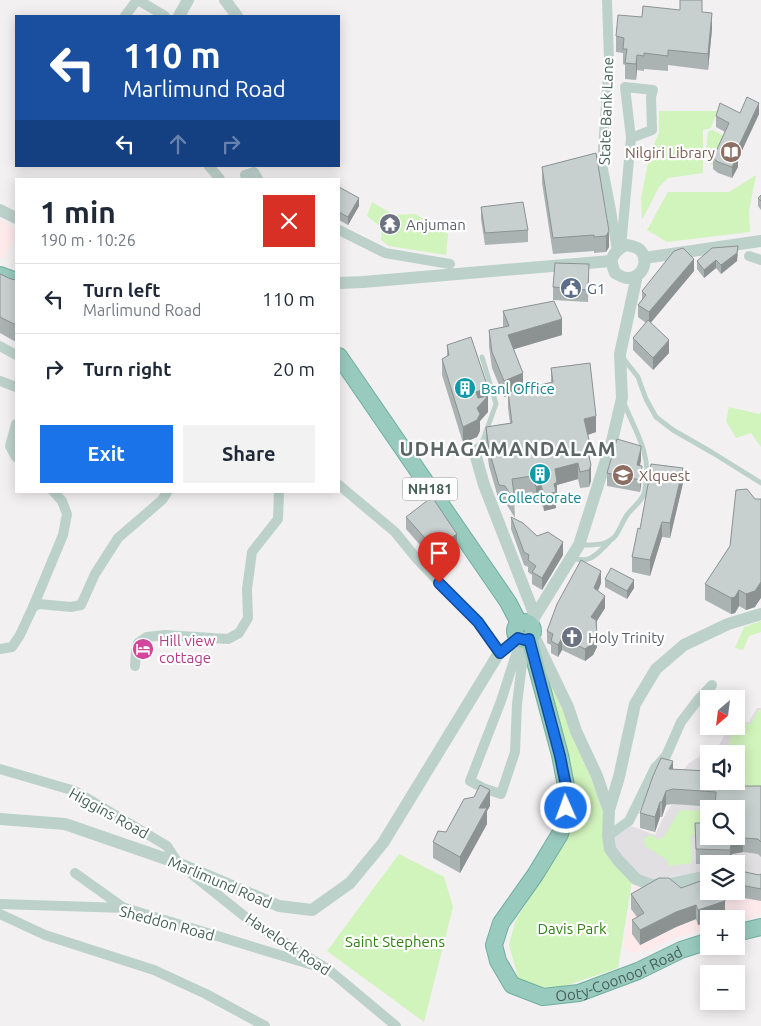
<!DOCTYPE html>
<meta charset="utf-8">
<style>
:root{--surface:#fff;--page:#f2f2f3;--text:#1f2937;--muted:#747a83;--line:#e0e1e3;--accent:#1a73e8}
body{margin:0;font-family:Ubuntu,sans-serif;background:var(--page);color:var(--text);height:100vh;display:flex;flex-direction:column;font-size:19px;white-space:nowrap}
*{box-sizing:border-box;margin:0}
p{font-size:16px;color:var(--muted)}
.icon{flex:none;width:28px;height:28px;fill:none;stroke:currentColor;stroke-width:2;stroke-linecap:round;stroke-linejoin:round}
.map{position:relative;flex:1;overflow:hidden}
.details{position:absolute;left:15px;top:178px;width:325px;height:315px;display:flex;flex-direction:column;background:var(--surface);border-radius:0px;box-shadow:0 2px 12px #0003}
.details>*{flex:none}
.top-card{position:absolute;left:15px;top:15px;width:325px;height:152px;border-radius:0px;box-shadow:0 2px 12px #0003;background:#1a4fa0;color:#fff;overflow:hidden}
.needle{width:32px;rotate:208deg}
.fabs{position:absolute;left:700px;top:690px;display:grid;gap:10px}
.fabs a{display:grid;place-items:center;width:45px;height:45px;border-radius:0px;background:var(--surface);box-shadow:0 2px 12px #0003;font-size:25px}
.pin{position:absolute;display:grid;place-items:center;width:42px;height:42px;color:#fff;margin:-51px -21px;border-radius:50% 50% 50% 0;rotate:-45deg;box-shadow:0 0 5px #0007}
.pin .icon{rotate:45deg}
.me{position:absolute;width:55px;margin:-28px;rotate:358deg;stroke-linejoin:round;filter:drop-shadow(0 0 4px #0008)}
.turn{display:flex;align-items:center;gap:18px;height:105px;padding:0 25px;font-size:22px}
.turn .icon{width:65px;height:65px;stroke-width:2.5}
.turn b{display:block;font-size:35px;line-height:42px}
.lanes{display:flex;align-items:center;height:48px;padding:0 25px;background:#0003;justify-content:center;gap:25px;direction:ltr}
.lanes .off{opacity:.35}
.round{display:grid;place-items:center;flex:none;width:52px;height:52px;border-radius:0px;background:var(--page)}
.overview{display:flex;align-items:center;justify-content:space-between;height:85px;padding:0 25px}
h1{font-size:30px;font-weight:700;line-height:38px}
.button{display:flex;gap:10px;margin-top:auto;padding:10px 25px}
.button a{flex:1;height:58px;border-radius:0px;background:var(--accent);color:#fff;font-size:20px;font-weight:700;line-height:58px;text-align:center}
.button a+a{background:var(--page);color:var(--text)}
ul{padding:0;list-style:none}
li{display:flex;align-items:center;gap:15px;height:70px;padding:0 25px;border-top:1px solid var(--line)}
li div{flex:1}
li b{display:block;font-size:19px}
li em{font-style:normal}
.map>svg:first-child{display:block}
</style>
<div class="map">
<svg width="761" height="1026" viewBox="0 0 761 1026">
<rect width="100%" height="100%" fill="#f3f0f2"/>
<g fill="#fee9eb">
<path d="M0,219L16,230V236L4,259L0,258Z"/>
<path d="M761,882V916L736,920V919H709V927L671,939L649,950L629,953L624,945L635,883L709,891H736Z"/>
</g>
<path fill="#e1dfe1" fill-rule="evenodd" d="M757,708H761V877L736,871V864H709V871L651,880L636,872L618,855L613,838L631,826L655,835L664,817L673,802L680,774L689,763L719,745L729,726H736V722H749ZM709,754H736V781H709ZM709,809H736V836H709Z"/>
<g fill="#d1f3bc">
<path d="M659,111H717L711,128L703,130V173L668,178L659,187L642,220L641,198L650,153L659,133Z"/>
<path d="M713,130L724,136L712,165L705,161L708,131Z"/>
<path d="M756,175L749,211L750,232L667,242L647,230L668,192H729Z"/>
<path d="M372,202L394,215L415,214L448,234L446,255L389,246L381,240L382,228L367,216Z"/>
<path d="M729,407L759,414L761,412V447L751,433L736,438L726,421Z"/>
<path d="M761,621V632L749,636L743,650L735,648L744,627Z"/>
<path d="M547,680L553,688L605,810L602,831L632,881L618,968L556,989L520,984L509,945L515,922L571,827L575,799Z"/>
<path d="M758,710H761V797L735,794L736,784L735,781H736V754H727L733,726H736V724H751Z"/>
<path d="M680,810L709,811L708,834L691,835L692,863L669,866L667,860L645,846L644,838L651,835L657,839L663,838Z"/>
<path d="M399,854L444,877L453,907L424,1022L327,951Z"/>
</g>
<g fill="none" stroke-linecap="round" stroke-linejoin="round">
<g stroke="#6faf9f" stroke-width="18">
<g id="trunk">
<path d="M0,275L16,281"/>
<path d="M339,356L508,602L519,623"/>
<circle cx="524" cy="631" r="9"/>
<path id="s1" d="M529,639L560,755L568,796L565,819L560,834L535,875L501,923L494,945L498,961L512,985L543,997L579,993L638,971L681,950L709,941"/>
<path d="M736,933L761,927"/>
</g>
</g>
<g stroke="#bdd1cb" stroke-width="5">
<path d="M623,358L638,377L646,399L656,417L673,430L713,453L761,483"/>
<path d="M475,449L483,440L496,404L482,357"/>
<path d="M581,545C593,545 608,546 616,535C620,529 623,521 627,515C632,508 641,502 644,494C645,491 645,486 646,483C651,453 634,429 624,403"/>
<path d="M572,558C590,564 596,555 609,542"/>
</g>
<g stroke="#bdd1cb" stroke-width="10">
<path d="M138,0L165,16"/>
<path d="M607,0L609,60L602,164L611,210L617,252"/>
<path d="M125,16L137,0"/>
<path d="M209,166L220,179"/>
<path d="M245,175L254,172L258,179"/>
<path d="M339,230L385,253L450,264"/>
<path d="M621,247L631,138L625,87L653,90L651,97L652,130L631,138"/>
<path d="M749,256L761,260"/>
<path d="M0,346L16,355"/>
<path d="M0,381L16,387"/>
<path d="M16,424L10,446L16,457"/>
<path d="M339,485L395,532L417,559L477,622L499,653"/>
<path d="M33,607L63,535L67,514L62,501L53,491"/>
<path d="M521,639L501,701L470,781L483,788L501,794L515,752L517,704L525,640"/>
<path d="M0,649L12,647L20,635L33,607L39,604L71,607L81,605L95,574L118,538L162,500L168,491"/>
<path d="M135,666L136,651L138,643L147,637L165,635L228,639L239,633L248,618L247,589L252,552L278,519L279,491"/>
<path d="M0,769L75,791L167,846L178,863L253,923L329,970L396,1026"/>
<path d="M608,836L629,821L655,768L666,756L681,722L697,701L712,685"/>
<path d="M75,873L124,908"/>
<path d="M0,904L125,908L316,966"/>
<path d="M0,914L45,935L154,970L206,994L265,1026"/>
</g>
<g stroke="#bdd1cb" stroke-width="12">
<path d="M225,0L237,16"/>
<path d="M179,16L188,0"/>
<path d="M0,210L16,218"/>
<path d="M627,245C631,246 636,247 639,249C651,260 642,279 627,278C623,278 619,275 615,273C612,264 609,260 616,252C620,248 622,246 627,245Z"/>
<path d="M644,258L761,241"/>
<path d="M339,283L363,282L611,261"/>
<path d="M474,450L484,485L535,616"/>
<path d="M531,626L535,616L579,545L612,441L622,398L620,354L636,280L635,277"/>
<path d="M533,634L568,707L576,731L597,776L603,794L609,810L608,836L610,849L618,860L636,879L651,885L670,884L709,876"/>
<path d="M609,810L619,777L635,704L656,669L684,645L728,624L761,614"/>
<path d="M0,819L65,824L178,863L279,906L312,910L350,883L383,843L499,653L518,638"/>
</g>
<use href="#trunk" stroke="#99cabe" stroke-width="16"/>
</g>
<g fill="#abb3b2">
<path d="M680,10L702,12L712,29L708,70L668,65V71L644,69V71L637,70L636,80L625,79V65L623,64V53L616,52V36L642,17Z"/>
<path d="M740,113L759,114L738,159V167L732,178L718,173L713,169V158L725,132L716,127V116Z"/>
<path d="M596,153L609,247L606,252L594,253V251L553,254L542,183V167Z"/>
<path d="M339,187L359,206L348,225L339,220Z"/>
<path d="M761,195V210L758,206V198Z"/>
<path d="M481,207L528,230V242L485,245L481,219Z"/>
<path d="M738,254L737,261L721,274L716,268L704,278L697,269V261Z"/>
<path d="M694,271L650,322L669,353L653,370L633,350V338L646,323L638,317V305L642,299V291Z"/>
<path d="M0,274L11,279L16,280V342L0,333Z"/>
<path d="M589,276L588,302L553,300V287Z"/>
<path d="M503,311L562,335L514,349L523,389L551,383V368L596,432L588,435L591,481L589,487L580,488L578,479L557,485V498L556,499V508L544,511L541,501L536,503L532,492L514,495L515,518L505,502L499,501L489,466L486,444V427L510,423L508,408V395L504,397L492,368L489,347V330L503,327Z"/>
<path d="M447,345L487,396L488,412L480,421V431L477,437L463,443L442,375V359L447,356Z"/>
<path d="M641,460L640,466L642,478L640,492L607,486V473Z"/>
<path d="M683,483L670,538L662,537L650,576L632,572V557L640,529Z"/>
<path d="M406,517L457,546L434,561L406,529Z"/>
<path d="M511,517L563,555L542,590L532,584V575L528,572V567L524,565L511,529Z"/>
<path d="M730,546L755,607L746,610L739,606L735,613L731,614L705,600V584Z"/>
<path d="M605,579L634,588L627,599L605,587Z"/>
<path d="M601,583L598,591L605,608L597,621V647L593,655L585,661L562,650L558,657L551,653V645L547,643V631Z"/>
<path d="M673,769L731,786H761V857L758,854L743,852L732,854L730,864H696L695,823L736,836L715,807L673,804L666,805L662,817H660L655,832L640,828V813Z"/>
<path d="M490,806L487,811V824L460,873L433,858V842L446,832Z"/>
<path d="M736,870L759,875L761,874V901L722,894L725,916L709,919V921L698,925L696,919L676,927L640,945L632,934V920L637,917L631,909V894L681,888L709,891H736Z"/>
</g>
<g fill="#8b9291">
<path d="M712,13V29L708,70V54Z"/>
<path d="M637,55V70L636,80V64Z"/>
<path d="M759,103V114L738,159V167L732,178V167L735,154Z"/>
<path d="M359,198V206L348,225V217Z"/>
<path d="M609,231V247L606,252V236Z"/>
<path d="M738,246L737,261L721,274V265Z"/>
<path d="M694,259V271L649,325V312Z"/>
<path d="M716,260V268L704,278V270Z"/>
<path d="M562,319V335L508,351V335Z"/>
<path d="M669,340V353L653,370V358Z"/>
<path d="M523,373V390L504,397V381Z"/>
<path d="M487,385V397L488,396V412L480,421V431L477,437L463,443V427L476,392Z"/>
<path d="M596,416V432L584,436V419Z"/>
<path d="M589,440V456L586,443Z"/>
<path d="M641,448V460L637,478V465Z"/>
<path d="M578,463V479L557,485V498L556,499V508L544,511V495L555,469Z"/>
<path d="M591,465V481L589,487V470Z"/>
<path d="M642,466V478L640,492V480Z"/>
<path d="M683,468V483L670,538V523Z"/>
<path d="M541,485V501L536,503V487Z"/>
<path d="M662,522V537L650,576V560Z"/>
<path d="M457,534V546L434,561V548Z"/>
<path d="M563,542V555L542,590V578Z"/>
<path d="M601,571V583L594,600V588Z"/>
<path d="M634,580V588L627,599V591Z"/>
<path d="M761,582V598L755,607L746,610V594Z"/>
<path d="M739,590V606L735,613L731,614V598Z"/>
<path d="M605,596V608L591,630V617Z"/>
<path d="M597,635V647L593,655L585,661V649Z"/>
<path d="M562,638V650L558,657V645Z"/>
<path d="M673,761V776L669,769Z"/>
<path d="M490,790V806L487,811V824L460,873V857L479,808Z"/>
<path d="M666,791V805L662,817V802Z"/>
<path d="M660,802V817L655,832V817Z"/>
<path d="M743,838V852L732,854L730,864V850L732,840Z"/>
<path d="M725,901V916L716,919H709V921L698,925V910Z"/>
<path d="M696,905V919L676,927L640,945V930L676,912Z"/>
</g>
<g fill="#c7d0cf" stroke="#8b9291">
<path d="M680,0H702V12L712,13L708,54L668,50V56L644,53V56L637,55L636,64L625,63L627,49H623L624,38L616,36L618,15L642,17L643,6L680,10Z"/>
<path d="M747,97L759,103L735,154L738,155L732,167L718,162L713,158L729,123L716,116L720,103L740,113Z"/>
<path d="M596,153L609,231L606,236L594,237V235L553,238L542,167Z"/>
<path d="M339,187L359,198L348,217L339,212Z"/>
<path d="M761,195V201L758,198Z"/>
<path d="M523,202L528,230L485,233L481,207Z"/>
<path d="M738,246L737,253L721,265L716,260L704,270L697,261L712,248Z"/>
<path d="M683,248L694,259L649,312L638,305L646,295L642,291L674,251Z"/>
<path d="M555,263L589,264L588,290L553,287Z"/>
<path d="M0,274L11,279L16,280V325L0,317Z"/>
<path d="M554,301L562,319L508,335L523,373L504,381L492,352L489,330L509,326L503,311Z"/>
<path d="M648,320L669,340L653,358L633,338Z"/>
<path d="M471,337L487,385L482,388V390L476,392L478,398L488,396L477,408L480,414L477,420L463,427L442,359L449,355L447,345Z"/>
<path d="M590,363L596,416L584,419L589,440L586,443L591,465L589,470L580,472L578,463L555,469L557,482L554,484L556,492L544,495L541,485L536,487L532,476L512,479L515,502L505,486L499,485L489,450L486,427L512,423L508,392L553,382L551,368Z"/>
<path d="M617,439L641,446V448L637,465L642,466L640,480L607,473Z"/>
<path d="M651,464L683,468L670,523L662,522L650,560L632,557L638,528L640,529L649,479Z"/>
<path d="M747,489L755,499H761V582L755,591L746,594L739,590L735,597L731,598L705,584L730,546L736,490Z"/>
<path d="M432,497L457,534L434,548L406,517Z"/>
<path d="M511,517L523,523L537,536L548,532L563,542L542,578L532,572L536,566L528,560L529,555L524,552Z"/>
<path d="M581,560L601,571L594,588L605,596L591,617L596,620L597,635L593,643L585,649L562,638L558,645L551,641L553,634L547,631L557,604Z"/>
<path d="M611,568L634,580L627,591L605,579Z"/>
<path d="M661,758L673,761L669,769L709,771V781H731V786H761V842L758,839L743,838L732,840L730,850L696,849L695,823H709V836H736V809H715L716,792L673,789L666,791L662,802H660L655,817L640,813L653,776Z"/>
<path d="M480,785L490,790L479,808H487L460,857L433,842L438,831L446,832L464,799L474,797Z"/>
<path d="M736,870L759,875L761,874V889L736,884Z"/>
<path d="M659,878H669L681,888L709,878V891H721L725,901L698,910L696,905L676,912L640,930L632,920L644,913L631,894Z"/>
</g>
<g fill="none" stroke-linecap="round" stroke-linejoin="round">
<g stroke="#114b97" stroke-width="12">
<path id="route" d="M439,583L478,622L500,653L518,638L525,640L529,639L560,756L568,796L566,808"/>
</g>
<use href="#route" stroke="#1a73e8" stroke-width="9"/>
</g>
<defs>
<g id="library-disc" transform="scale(1.125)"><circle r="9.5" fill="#8d6e63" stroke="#fff"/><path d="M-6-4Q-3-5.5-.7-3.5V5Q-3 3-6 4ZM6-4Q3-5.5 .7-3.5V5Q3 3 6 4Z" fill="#fff"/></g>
<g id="temple-disc" transform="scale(1.125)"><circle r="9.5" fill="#6b7280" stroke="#fff"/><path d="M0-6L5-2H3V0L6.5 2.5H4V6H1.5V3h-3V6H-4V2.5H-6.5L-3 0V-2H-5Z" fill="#fff"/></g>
<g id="civic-disc" transform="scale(1.125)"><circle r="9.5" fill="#5c6f8a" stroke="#fff"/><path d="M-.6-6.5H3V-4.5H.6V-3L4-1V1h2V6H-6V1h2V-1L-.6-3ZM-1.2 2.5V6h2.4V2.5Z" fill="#fff"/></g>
<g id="building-disc" transform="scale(1.125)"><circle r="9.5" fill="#0f9aa8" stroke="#fff"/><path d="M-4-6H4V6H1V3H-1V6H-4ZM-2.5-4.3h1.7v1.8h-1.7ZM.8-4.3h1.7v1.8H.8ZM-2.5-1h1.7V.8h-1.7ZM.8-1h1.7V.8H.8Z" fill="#fff"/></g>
<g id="school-disc" transform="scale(1.125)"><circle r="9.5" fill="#8d6e63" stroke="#fff"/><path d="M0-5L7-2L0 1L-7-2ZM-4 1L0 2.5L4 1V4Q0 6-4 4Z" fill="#fff"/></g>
<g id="church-disc" transform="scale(1.125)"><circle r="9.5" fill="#6b7280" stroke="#fff"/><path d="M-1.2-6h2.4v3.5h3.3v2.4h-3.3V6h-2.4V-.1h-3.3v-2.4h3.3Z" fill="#fff"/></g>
<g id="hotel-disc" transform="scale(1.125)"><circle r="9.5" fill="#d1479c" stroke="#fff"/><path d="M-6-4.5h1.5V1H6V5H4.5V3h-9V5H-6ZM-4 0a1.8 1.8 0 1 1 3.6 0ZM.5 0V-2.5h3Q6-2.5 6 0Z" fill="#fff"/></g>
</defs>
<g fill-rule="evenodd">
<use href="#library-disc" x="731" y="152"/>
<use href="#temple-disc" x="390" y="224"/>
<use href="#civic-disc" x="571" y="288"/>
<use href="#building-disc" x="465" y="388"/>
<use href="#building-disc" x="540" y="474"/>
<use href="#school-disc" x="623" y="475"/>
<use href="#church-disc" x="572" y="637"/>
<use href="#hotel-disc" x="143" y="649"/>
</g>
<g text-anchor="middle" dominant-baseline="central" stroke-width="4.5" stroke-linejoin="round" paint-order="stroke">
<rect fill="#fff" stroke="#7e908a" stroke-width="1" x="402.5" y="477.5" width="55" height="23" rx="4"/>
<g font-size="14" font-weight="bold" fill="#466058">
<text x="430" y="489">NH181</text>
</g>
<g font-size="15" fill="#466058" stroke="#fff">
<text transform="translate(606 111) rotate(-88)">State Bank Lane</text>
<text transform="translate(109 813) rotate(29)">Higgins Road</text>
<text transform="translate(220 882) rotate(23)">Marlimund Road</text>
<text transform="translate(167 923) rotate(15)">Sheddon Road</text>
<text transform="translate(288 944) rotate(34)">Havelock Road</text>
<text stroke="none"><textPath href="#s1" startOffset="488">Ooty-Coonoor Road</textPath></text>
</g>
<g font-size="15" fill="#785e54" stroke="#fff" text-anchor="end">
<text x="715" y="152">Nilgiri Library</text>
<text x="639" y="475" text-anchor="start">Xlquest</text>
</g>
<g font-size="15" fill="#5b616d" stroke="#fff" text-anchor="start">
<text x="406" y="224">Anjuman</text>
<text x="588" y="637">Holy Trinity</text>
</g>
<g font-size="15" fill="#4e5e75" stroke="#fff" text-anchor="start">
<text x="587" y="288">G1</text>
</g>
<g font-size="15" fill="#0d838f" stroke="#fff" text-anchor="start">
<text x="481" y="388">Bsnl Office</text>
<text x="540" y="497" text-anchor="middle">Collectorate</text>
</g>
<g font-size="15" fill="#b23c85" stroke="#fff" text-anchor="start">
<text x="159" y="640">Hill view<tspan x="159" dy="17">cottage</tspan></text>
</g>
<g font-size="15" fill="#2e830f" stroke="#fff">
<text x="572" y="928">Davis Park</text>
<text x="395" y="941">Saint Stephens</text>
</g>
<g font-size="20" font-weight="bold" letter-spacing="1" fill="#5c6664" stroke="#fff">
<text x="508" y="448">UDHAGAMANDALAM</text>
</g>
</g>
</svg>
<div class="fabs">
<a><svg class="needle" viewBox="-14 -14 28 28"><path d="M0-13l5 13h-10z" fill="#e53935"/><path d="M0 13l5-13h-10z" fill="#747a83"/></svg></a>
<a><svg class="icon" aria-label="sound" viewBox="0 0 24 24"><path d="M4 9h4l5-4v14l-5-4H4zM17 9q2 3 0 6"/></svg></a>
<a><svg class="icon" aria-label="search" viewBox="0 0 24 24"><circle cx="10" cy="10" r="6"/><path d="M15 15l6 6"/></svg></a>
<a><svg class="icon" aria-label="layers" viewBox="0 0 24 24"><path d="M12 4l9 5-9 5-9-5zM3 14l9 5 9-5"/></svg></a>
<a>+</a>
<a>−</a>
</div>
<div class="pin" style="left:439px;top:583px;background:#d93025"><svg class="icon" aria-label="arrive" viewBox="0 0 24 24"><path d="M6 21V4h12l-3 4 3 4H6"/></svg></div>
<svg class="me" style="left:566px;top:808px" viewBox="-20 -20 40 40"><circle r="17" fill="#1a73e8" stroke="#fff" stroke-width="3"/><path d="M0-11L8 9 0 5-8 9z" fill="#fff"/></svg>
<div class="top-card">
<div class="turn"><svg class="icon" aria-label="left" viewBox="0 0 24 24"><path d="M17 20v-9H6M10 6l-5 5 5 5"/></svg><div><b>110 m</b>Marlimund Road</div></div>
<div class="lanes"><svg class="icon" aria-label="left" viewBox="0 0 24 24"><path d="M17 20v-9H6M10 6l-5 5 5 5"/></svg><svg class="icon off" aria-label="ahead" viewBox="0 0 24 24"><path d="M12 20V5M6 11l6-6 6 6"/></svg><svg class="icon off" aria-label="right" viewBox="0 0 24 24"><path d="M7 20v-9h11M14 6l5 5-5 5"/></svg></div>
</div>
<section class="details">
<div class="overview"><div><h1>1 min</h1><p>190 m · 10:26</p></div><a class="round" style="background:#d93025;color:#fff"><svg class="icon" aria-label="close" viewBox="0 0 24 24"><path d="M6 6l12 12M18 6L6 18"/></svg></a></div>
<ul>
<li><svg class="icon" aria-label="left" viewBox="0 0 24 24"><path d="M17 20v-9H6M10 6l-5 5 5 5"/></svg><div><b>Turn left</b><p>Marlimund Road</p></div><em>110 m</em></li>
<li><svg class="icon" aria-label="right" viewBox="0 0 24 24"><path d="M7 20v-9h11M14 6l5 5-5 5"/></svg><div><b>Turn right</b></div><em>20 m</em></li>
</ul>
<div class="button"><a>Exit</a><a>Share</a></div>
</section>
</div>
